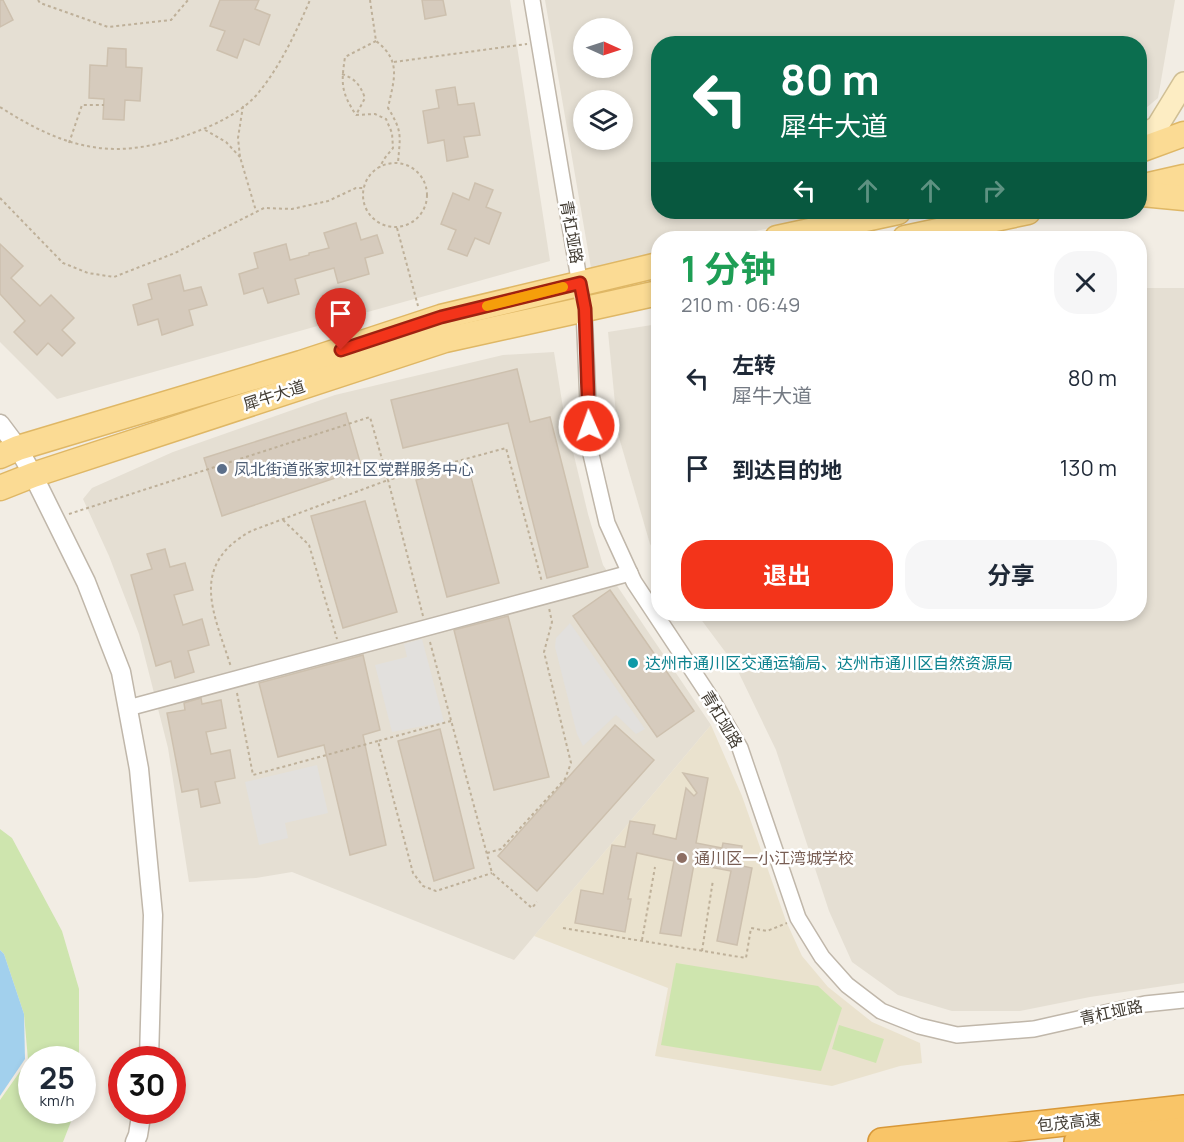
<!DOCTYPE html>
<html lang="zh">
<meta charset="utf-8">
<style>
:root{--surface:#fff;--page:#f6f6f7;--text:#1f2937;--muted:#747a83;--accent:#f3341a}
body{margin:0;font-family:Manrope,"Noto Sans SC",sans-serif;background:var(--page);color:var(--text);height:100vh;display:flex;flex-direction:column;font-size:22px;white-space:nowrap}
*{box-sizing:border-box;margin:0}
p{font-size:20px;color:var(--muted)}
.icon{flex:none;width:33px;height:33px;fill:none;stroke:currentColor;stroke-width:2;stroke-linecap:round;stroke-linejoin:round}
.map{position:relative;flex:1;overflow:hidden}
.panel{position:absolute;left:651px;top:231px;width:496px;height:390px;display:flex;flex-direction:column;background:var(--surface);border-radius:24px;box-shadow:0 3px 9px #0003}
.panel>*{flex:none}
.banner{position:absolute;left:651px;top:36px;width:496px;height:183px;border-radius:24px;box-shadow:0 3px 9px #0003;background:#0b6e4f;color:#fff;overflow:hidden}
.needle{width:39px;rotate:93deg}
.fabs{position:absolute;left:573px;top:18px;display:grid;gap:12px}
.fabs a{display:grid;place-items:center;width:60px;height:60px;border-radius:50%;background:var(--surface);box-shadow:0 3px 9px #0003;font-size:30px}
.speed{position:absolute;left:18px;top:1046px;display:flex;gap:12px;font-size:30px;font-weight:700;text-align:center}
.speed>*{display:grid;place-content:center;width:78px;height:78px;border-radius:50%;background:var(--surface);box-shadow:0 3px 9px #0003;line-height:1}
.speed small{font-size:15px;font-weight:400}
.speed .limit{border:9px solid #d22;background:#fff;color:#111}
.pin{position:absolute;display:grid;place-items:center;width:51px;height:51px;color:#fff;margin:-62px -26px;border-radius:50% 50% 50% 0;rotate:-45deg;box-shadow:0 0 6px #0007}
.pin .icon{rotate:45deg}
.me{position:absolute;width:66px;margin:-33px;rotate:358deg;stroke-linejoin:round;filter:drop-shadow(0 0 4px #0008)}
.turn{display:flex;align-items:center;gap:21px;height:126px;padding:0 30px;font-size:27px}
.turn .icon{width:78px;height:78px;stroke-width:2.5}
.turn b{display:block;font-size:42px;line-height:51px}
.lanes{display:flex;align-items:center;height:57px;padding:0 30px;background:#0003;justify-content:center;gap:30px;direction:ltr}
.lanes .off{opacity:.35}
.round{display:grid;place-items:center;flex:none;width:63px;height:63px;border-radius:24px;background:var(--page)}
.headline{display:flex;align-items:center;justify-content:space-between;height:102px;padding:0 30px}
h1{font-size:36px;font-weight:700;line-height:45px;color:#1e9e55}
.primary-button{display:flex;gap:12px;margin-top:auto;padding:12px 30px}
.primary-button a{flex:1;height:69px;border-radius:24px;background:var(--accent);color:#fff;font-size:24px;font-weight:700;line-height:69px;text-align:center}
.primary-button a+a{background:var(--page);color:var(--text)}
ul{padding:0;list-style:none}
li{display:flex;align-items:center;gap:18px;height:90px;padding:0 30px}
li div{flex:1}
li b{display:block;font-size:22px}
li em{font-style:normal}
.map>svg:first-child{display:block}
</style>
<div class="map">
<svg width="1184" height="1142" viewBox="0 0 1184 1142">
<rect width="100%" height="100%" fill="#f2ede4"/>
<g fill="#e5dfd3" fill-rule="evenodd">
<path d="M0,0H510L550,261L57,399L0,342Z"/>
<path d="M545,0H1175L1158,98L1140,113V44H658V212H845L723,238H658V253L591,268ZM584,28H622V68H584ZM584,100H622V140H584Z"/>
<path d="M1140,288H1184V983L1090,997L1020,1011H952L898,995L852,962L829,911L776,750L735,665L697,614H1140Z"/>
<path d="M658,324V556L650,544L618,434L608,332Z"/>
<path d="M554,352L564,414L588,514L603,565L711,725L514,960L292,872L256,878L189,882L168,748L139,634L109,556L83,499L92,488L173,452L335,395L503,355Z"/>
</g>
<path fill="#eae2ce" d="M711,725L742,796L786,921L802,956L828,987L872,1022L920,1043L922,1063L900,1066L832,1086L655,1056L668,988L534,936Z"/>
<g fill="#cee5ae">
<path d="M0,829L12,838L62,931L79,989V1059H32V1110H73L72,1119L63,1142H0V1100L28,1060L24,1014L4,954L0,950Z"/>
<path d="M676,963L818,986L842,1008L821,1071L661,1045Z"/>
<path d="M839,1025L884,1039L876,1063L832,1049Z"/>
</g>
<g fill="#e2e0dd">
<path d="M570,623L645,729L636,734L616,715L583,746L577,734L555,647L556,638Z"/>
<path d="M422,639L444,722L392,732L375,665L407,657L404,644Z"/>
<path d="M317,765L328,813L285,823L288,838L259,845L245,782Z"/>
</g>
<path fill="#a2d0ed" d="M0,950L4,954L24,1014L25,1059L0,1096Z"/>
<g fill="#d6cbbd" stroke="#cdc0ae" stroke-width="1.5">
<path d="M0,0H3L13,20L0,27Z"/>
<path d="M220,0H259L255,9L270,15L259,45L244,39L237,58L217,50L225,31L210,26Z"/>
<path d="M422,0H443L446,15L425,19Z"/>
<path d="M108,48L126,49V67L142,68L140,101L125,100L124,120L103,119L104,99L89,98L90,65L107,66Z"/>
<path d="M455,87L458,105L474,103L480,135L464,137L468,157L447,161L444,140L428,143L423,111L439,108L436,90Z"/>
<path d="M475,183L493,190L486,207L501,213L489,244L475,238L467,256L448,249L456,230L441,224L453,193L469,200Z"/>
<path d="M356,223L361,240L377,235L383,253L365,258L369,274L338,283L334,268L295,279L299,294L268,303L263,288L244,294L239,274L258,268L254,253L286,244L290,260L309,255V253L329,248L324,233Z"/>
<path d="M0,244L23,266L11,278L40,306L51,295L74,318L62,330L75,343L62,356L48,343L37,355L14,332L25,321L0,294Z"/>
<path d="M180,275L184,291L201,287L207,305L189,310L193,325L162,335L158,319L138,325L133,305L152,299L148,284Z"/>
<path d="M517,369L530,422L550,417L588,567L547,578L508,423L403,448L391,400Z"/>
<path d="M346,413L362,469L222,516L204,458Z"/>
<path d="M468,466L499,583L447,597L416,480Z"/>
<path d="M365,501L397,612L343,628L311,516Z"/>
<path d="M165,549L170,567L185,563L193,590L174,595L183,625L202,619L209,645L188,651L194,672L175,678L171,661L156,666L131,575L152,569L147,554Z"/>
<path d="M610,590L694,711L657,737L573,616Z"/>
<path d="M508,616L549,777L494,790L454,630Z"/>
<path d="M363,655L380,730L363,735L386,845L350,855L324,745L278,757L259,683Z"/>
<path d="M201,698L202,704L221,700L226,728L206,732L211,754L230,750L235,778L215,782L220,803L201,807L198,789L182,792L167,713L185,710L184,703Z"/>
<path d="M615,725L654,760L537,891L498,856Z"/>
<path d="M440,729L474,868L434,881L398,741Z"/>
<path d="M683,773L708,778L696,843L722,848L723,843L742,846L738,865L752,868L737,945L717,941L731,871L694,864L681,936L660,933L674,861L637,853L628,899H631L625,932L575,923L581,890L603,894L612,845L625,847L630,821L655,825L653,834L676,839L686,788L694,796L697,793Z"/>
</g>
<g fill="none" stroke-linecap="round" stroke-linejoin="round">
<g stroke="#c0b7aa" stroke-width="18">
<g id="minor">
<path d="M532,0L584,309L590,450L607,523L634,582L714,703L740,748L798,918L822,957L847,985L881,1011L919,1026L957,1035L1034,1029L1145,1004L1184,1000"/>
<path d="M128,708L630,573"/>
</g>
</g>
<g stroke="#c0b7aa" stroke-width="21">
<g id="tertiary">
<path d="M0,424L18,448L33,475L86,582L121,672L139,769L153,915L149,1059"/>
<path d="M135,1142L138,1135L142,1110"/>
</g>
</g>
<g stroke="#d0bf95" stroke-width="24">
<path id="secondary" d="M1140,136L1157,127L1184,83"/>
</g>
<g stroke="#dfb765" stroke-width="27">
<g id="primary">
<path d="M1140,150L1184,134"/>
<path d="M1140,187L1184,177"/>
<path d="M1142,194L1184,198"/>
<path d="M777,238L898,212"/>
<path d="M905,238L1028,212"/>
<path d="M0,456L18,448L301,363L441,317L658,265"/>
<path d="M0,488L33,475L445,340L658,293"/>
</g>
</g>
<g stroke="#d89838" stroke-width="30">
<g id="motorway">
<path d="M882,1142L1184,1109"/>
<path d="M1078,1142L1184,1131"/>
</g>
</g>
<g stroke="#beb099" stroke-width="2" stroke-dasharray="3 3" stroke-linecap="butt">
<path d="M38,0L40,3L108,27L171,20L188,0"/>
<path d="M370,0L376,41C402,61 394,79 388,108C403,132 400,136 398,163"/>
<path d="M376,41L345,57C341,84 341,92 356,115L375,114L386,119L392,133L393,148L384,159L380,167"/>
<path d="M394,62L527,44"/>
<path d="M342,74C356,79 360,85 365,98L356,115"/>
<path d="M243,106L238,138L240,157L256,211"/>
<path d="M0,107C70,152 119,162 198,131C219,123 245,110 259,92C281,65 296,32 310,0"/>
<path d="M205,130L226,142L240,157"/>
<path d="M69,143L82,105H104"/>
<circle cx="395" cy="195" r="32"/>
<path d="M0,198L63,263L88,273L114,277L175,253L264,208L292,209L328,201L356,188H365"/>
<path d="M397,228L418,306"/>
<path d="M69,514L370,417L388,480L251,531C188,566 214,613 231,667"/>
<path d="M283,520L309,545L337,639"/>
<path d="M423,616L388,480L506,448L542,582"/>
<path d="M430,642L492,873L532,908L537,902"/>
<path d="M237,693L253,775L378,741"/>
<path d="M451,721L378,741L413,873L423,886L436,891L492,873"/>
<path d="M487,853L501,849L565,779L571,763L544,652L552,622L549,608"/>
<path d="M563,928L746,958L751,928L767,931L787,923"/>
<path d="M642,940L655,867"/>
<path d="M702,951L713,880"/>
</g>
<use href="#minor" stroke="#fff" stroke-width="15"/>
<use href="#tertiary" stroke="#fff" stroke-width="18"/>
<use href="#secondary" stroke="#fdedc3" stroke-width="21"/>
<use href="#primary" stroke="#fbdb94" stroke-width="24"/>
<use href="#motorway" stroke="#f9c568" stroke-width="27"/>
</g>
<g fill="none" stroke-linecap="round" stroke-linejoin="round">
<g stroke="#9e2211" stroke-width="15">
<path id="route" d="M341,350L441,317L580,283L585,309L589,426"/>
</g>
<use href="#route" stroke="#f3341a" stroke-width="10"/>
<path stroke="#f59e0b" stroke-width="10" d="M487,306L563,287"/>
</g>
<circle fill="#5c6f8a" stroke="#fff" stroke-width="2" cx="222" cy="469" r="6"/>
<circle fill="#0f9aa8" stroke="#fff" stroke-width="2" cx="633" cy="663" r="6"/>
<circle fill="#8d6e63" stroke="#fff" stroke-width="2" cx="682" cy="858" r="6"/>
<g text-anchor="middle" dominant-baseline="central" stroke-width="5" stroke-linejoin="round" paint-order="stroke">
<g font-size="16" fill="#433d34" stroke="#fff">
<text transform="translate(572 232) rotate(80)">青杠垭路</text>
<text transform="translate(274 395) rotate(-18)">犀牛大道</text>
<text transform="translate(722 719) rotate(59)">青杠垭路</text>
<text transform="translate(1111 1012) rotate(-12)">青杠垭路</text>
<text transform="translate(1069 1122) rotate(-6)">包茂高速</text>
</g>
<g font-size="16" fill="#4e5e75" stroke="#fff" text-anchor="start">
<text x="234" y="469">凤北街道张家坝社区党群服务中心</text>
</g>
<g font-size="16" fill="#0d838f" stroke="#fff" text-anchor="start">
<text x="645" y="663">达州市通川区交通运输局、达州市通川区自然资源局</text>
</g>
<g font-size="16" fill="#785e54" stroke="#fff" text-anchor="start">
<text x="694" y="858">通川区一小江湾城学校</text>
</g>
</g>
</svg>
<div class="fabs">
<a><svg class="needle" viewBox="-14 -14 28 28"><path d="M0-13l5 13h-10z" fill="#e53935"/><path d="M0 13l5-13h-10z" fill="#747a83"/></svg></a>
<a><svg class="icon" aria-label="layers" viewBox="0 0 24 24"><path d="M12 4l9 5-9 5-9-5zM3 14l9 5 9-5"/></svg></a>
</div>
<div class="speed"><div>25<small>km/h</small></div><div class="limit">30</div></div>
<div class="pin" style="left:341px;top:350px;background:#d93025"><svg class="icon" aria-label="arrive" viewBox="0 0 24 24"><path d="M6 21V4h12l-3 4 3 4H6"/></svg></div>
<svg class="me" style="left:589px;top:426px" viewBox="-20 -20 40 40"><circle r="17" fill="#f3341a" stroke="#fff" stroke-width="3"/><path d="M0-11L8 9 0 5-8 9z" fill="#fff"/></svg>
<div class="banner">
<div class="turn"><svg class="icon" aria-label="left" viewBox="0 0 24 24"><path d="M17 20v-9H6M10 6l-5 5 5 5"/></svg><div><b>80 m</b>犀牛大道</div></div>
<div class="lanes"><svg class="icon" aria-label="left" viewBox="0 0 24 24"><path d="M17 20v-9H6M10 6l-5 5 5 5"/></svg><svg class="icon off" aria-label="ahead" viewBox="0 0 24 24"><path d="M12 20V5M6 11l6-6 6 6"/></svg><svg class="icon off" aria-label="ahead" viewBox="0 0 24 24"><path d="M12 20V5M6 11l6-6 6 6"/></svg><svg class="icon off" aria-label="right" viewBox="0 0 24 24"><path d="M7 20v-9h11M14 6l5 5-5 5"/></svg></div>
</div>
<section class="panel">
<div class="headline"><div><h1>1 分钟</h1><p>210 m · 06:49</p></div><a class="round"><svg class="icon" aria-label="close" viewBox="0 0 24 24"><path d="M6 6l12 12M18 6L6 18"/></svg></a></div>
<ul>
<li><svg class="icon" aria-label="left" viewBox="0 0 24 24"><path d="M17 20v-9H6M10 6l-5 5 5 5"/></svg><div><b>左转</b><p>犀牛大道</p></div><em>80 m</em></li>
<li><svg class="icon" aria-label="arrive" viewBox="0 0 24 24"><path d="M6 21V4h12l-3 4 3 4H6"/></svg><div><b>到达目的地</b></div><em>130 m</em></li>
</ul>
<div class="primary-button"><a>退出</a><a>分享</a></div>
</section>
</div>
